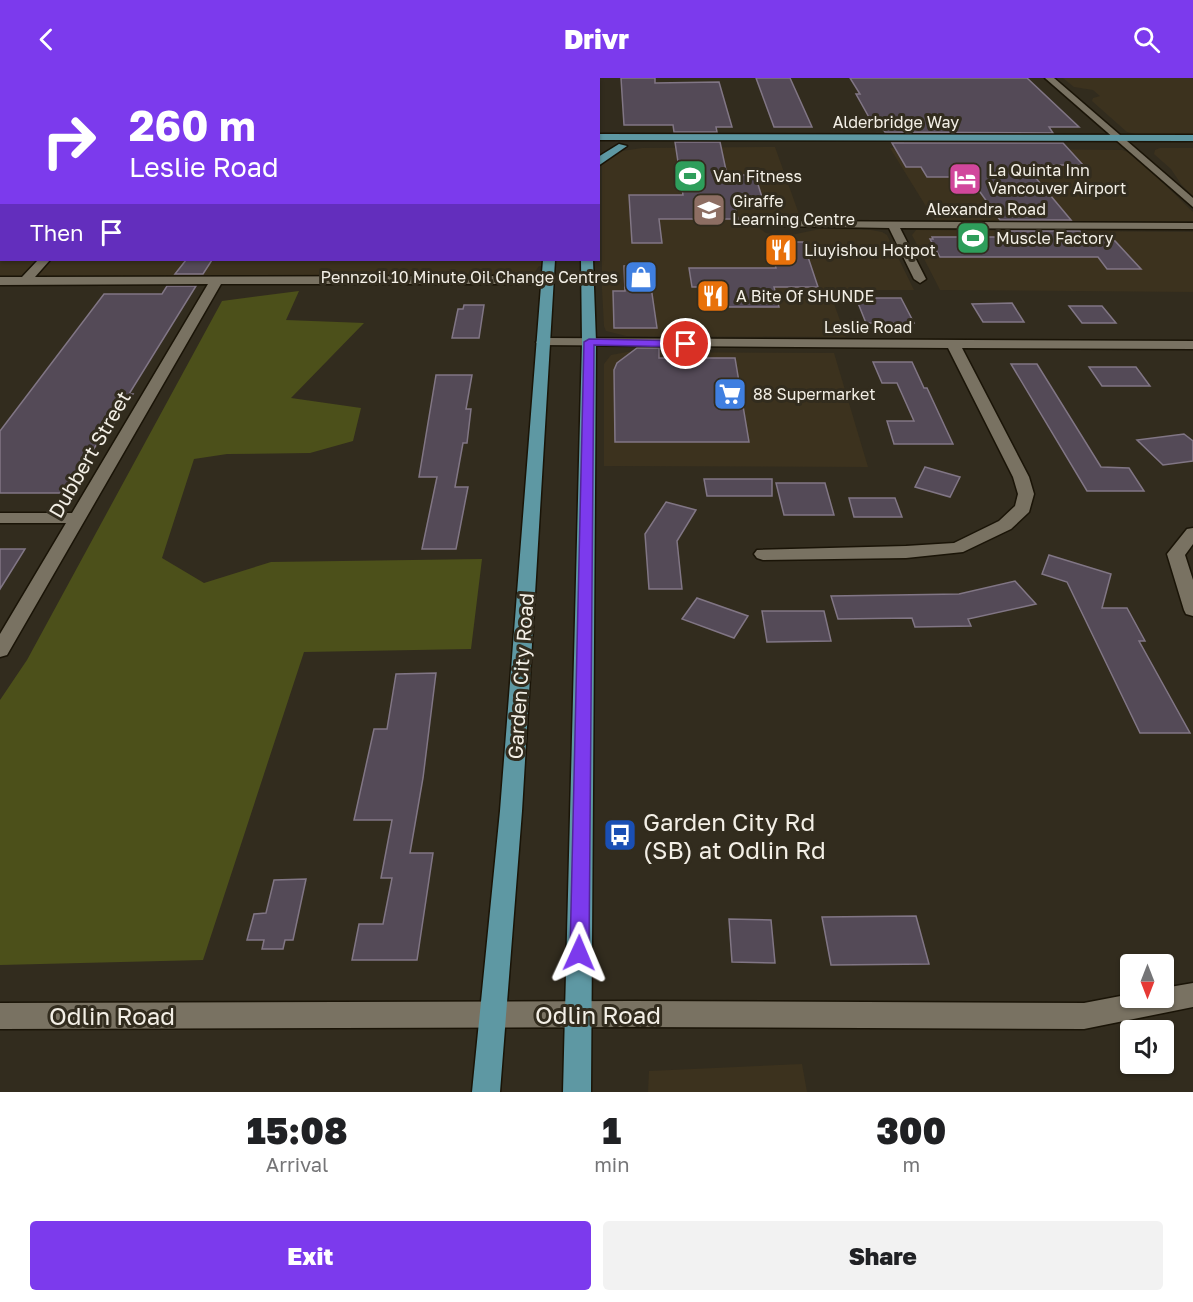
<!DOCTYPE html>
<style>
:root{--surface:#fff;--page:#f2f2f2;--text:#202124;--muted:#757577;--accent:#7c3aed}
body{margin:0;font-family:"Golos Text",sans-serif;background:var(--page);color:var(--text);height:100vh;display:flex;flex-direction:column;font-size:22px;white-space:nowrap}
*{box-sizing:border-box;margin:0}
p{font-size:20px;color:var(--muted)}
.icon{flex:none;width:33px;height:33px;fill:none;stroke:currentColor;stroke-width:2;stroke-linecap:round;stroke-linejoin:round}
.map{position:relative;height:1014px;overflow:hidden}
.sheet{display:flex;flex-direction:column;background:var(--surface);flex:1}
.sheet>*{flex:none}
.top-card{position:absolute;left:0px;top:0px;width:600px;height:183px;box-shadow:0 2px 4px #0004;background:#7c3aed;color:#fff;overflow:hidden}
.needle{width:39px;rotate:180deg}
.controls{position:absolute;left:1120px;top:876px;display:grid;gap:12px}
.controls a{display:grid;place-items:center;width:54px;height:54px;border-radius:6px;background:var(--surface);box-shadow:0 2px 4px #0004;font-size:30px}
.pin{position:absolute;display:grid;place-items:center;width:51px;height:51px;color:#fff;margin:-26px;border:3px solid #fff;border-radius:50%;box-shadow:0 2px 6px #0007}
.me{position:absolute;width:66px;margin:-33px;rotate:1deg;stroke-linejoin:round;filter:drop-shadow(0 0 4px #0008)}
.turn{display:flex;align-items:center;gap:21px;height:126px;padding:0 30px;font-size:27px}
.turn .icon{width:78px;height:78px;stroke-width:2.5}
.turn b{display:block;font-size:42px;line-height:51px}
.then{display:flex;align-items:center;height:57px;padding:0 30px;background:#0003;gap:12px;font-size:22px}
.eta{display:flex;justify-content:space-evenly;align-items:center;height:102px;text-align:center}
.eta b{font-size:36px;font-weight:800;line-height:42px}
.primary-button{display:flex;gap:12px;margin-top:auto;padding:12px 30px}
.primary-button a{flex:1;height:69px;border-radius:6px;background:var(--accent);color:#fff;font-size:24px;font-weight:800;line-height:69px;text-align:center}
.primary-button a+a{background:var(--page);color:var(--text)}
header{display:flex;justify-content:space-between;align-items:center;height:78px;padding:0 30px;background:var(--accent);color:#fff;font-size:27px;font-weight:800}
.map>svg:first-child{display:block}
</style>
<header><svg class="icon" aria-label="back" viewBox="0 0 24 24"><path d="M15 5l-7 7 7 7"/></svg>Drivr<svg class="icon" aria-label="search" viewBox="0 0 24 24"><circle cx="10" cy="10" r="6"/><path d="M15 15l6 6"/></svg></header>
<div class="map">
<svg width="1193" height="1014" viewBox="0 0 1193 1014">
<rect width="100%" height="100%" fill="#322c1e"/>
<g fill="#3c321e">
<path d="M1063,0H1193V58H1143L1127,54L1092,23L1093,20L1100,18L1093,12L1074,9Z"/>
<path d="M0,67L2,182H544L543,188H539L534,195L520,198H0Z"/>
<path d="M775,69L800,139L782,136L765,138L758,142L759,150L766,155L786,158L820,151L871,152L882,154L887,157L914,212H829L846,259L626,258L606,253L604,248L602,211V86L604,82L622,73L642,70Z"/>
<path d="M890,70L1122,72L1133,76L1193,134V143H935Z"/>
<path d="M1160,70H1193V118L1181,106L1171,91L1154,76L1155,72Z"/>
<path d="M916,152L1193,154V214L940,212L912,157Z"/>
<path d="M627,274L834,275L868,389L604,388V286L611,277Z"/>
<path d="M802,986L807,1014H648L649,993Z"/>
</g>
<g fill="#4c501a">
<path d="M0,0H553L2,2L1,54Z"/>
<path d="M299,213L286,242L364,245L291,320L361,330L353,363L310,375L227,376L194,381L162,480L204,505L271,484L482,481L471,571L304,574L203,882L0,887V622L27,582L222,223Z"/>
</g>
<g fill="#544a57" stroke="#817685" stroke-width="1.5">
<path d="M621,0H655V5L719,4L732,49H716L717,54H674L673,47H624Z"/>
<path d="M756,0H790L812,49H774Z"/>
<path d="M850,0H1027L1079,49H1049L1053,55L885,54L882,50H875L856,16H860Z"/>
<path d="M675,64H720L727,97H755L762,119L733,120L738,141H659L662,165H632L629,117H683Z"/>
<path d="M892,65H1063L1083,87H1025L1071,142H1000L980,114L963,113L954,99H927L921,89H906Z"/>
<path d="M1008,153H1080L1086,160H1106L1115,163L1141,191H1107L1098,179H940L930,161H933L932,159H1012Z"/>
<path d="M769,164H803L818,209H774L779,229H703L700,209H692L689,190H776Z"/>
<path d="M186,182H212L203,196H175Z"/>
<path d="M624,188H648L657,250H614L613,213H625Z"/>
<path d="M167,208H196L129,316H133L103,363H99L93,372H90L64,415H0V353L104,216H162Z"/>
<path d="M856,220H901L914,245H866Z"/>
<path d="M1012,225L1024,244H983L972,226Z"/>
<path d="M464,227H484L479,260H452L458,231H463Z"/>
<path d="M1069,228H1102L1116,245H1082Z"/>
<path d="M637,270H659V280H735L749,364H615L614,292L617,285Z"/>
<path d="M873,284H912L924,310H927L953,366H894L887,343H914L897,305H882Z"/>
<path d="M1011,286H1037L1101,389L1129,390L1144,413H1087Z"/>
<path d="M1089,289H1136L1150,308H1102Z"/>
<path d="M436,297H472L466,331H471L467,365H463L455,409H468L456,471H422L437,399H419Z"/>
<path d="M1184,356L1193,363V383L1163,387L1137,362Z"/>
<path d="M925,389L960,399L950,419L915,409Z"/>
<path d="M704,401H772V418H707Z"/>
<path d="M776,405H825L834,437H784Z"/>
<path d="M849,420H895L902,439H854Z"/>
<path d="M666,424L696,432L677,463L682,511H649L645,456Z"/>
<path d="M0,471H25L0,511Z"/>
<path d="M1049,477L1111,496L1102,530H1127L1145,563H1139L1190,655H1140L1067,504L1042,496Z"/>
<path d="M1015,503L1036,526L968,541L971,548L915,549L912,540L838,541L831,518L959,516Z"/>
<path d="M697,520L748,538L734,560L682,541Z"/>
<path d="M762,533H824L831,563L767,564Z"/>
<path d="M436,595L423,700L410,775H433L417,882H352L359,846H383L392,800H381L392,742H354L374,651H387L396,596Z"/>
<path d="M306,801L293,862H285L283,871H262L264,862H247L254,836L266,835L274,802Z"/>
<path d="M916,838L929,886L831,887L822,839Z"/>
<path d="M729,841L771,842L775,885L732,884Z"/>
</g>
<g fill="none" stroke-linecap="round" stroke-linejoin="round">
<g stroke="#1a1407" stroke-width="3">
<g id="minor">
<path d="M1045,0H1054L1193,120V129Z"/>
<path d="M779,143L1193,145V151L900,150L926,201L920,205L914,201L889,150L775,148L773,146Z"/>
<path d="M38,182H50L35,199L548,198L554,202L548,206H221L7,577L0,579V556L66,445H0V435H72L208,206L0,207V199H22Z"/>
<path d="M543,260L1193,263V271L962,270L1029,399L1034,416L1029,434L1011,451L963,474L906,480L763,482L757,480L754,476L757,472L906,468L954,465L999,443L1015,428L1018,416L1013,399L948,270L538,267L536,264Z"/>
<path d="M1193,450V466L1185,477L1193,502V538L1186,536L1184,532L1167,476L1187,451Z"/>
<path d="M1193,905V929L1084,951L632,949L0,951V925L632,923L1084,925L1131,916V920H1164V910Z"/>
</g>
</g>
<g stroke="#1a1407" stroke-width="3">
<g id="major">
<rect x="561" y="0" width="8" height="2"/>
<rect x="586" y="0" width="8" height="2"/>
<path d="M598,56L1193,57V63L598,62Z"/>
<rect x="0" y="61" width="2" height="6"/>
<path d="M619,66L627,68L598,88V79Z"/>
<path d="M543,182H555L522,733L500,1014H472L500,733Z"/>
<path d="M581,182H593L596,264L591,1014H563L582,264Z"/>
</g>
</g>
<use href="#minor" fill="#797262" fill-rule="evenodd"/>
<use href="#major" fill="#5e98a3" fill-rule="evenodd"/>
</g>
<path fill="#7c3aed" stroke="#51269a" stroke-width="1.5" d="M589,261L686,263L691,266L686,269L594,267L589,875L586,881L579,884L573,881L570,875L584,264Z"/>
<defs>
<g id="stadium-square" transform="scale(1.725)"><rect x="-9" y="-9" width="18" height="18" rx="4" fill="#2e9e5b" stroke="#322c1e"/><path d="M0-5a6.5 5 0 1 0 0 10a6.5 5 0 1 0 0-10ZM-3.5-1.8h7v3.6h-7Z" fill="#fff"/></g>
<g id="hotel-square" transform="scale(1.725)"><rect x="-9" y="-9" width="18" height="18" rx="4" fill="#d1479c" stroke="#322c1e"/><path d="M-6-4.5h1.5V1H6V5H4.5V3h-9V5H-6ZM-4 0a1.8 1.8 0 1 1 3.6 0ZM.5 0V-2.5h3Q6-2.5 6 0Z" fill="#fff"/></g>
<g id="school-square" transform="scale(1.725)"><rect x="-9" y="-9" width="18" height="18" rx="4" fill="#8d6e63" stroke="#322c1e"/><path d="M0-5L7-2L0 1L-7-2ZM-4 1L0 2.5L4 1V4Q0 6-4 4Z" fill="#fff"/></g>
<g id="restaurant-square" transform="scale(1.725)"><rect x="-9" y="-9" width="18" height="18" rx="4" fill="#e8710a" stroke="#322c1e"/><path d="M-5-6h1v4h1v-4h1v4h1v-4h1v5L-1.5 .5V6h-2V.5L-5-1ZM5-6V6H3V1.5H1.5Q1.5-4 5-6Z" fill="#fff"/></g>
<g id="shop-square" transform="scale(1.725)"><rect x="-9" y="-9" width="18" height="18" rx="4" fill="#3f7fe0" stroke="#322c1e"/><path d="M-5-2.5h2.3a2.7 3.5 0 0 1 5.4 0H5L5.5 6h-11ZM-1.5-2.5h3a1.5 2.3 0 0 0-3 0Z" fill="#fff"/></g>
<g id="supermarket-square" transform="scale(1.725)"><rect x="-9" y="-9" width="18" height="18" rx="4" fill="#3f7fe0" stroke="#322c1e"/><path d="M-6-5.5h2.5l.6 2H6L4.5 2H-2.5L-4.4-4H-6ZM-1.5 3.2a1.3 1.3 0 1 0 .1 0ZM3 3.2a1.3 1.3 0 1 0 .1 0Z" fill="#fff"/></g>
<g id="bus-square" transform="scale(1.725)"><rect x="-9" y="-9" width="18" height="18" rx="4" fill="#1a4fb4" stroke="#322c1e"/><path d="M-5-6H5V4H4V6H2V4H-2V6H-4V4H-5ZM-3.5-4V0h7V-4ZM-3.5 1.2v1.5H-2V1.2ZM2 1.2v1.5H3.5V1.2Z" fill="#fff"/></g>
</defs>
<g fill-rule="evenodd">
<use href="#stadium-square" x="690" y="98"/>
<use href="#hotel-square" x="965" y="101"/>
<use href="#school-square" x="709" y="132"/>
<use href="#stadium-square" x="973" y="160"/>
<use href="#restaurant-square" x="781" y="172"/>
<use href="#shop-square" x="641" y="199"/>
<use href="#restaurant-square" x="713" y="218"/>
<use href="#supermarket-square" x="730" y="316"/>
<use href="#bus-square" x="620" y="757"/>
</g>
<g text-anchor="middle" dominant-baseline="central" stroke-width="6" stroke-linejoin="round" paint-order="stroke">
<g font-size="16" fill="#f3efe6" stroke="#322c1e">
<text x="896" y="44">Alderbridge Way</text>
<text x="986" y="131">Alexandra Road</text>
<text x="868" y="249">Leslie Road</text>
</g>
<g font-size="16" fill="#f3efe6" stroke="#322c1e" text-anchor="start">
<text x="988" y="92">La Quinta Inn<tspan x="988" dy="18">Vancouver Airport</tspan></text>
<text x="713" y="98">Van Fitness</text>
<text x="732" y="123">Giraffe<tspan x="732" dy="18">Learning Centre</tspan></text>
<text x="996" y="160">Muscle Factory</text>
<text x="804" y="172">Liuyishou Hotpot</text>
<text x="618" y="199" text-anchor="end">Pennzoil 10 Minute Oil Change Centres</text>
<text x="736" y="218">A Bite Of SHUNDE</text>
<text x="753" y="316">88 Supermarket</text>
</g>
<g font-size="20" fill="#f3efe6" stroke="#322c1e">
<text transform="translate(89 376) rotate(-60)">Dubbert Street</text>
<text transform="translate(520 598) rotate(-86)">Garden City Road</text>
</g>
<g font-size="24" fill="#f3efe6" stroke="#322c1e" text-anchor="start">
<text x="643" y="743">Garden City Rd<tspan x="643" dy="28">(SB) at Odlin Rd</tspan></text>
</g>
<g font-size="24" fill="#f3efe6" stroke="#322c1e">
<text x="598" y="936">Odlin Road</text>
<text x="112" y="937">Odlin Road</text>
</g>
</g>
</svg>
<div class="controls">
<a><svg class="needle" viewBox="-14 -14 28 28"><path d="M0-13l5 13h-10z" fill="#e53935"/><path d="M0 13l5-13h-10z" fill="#757577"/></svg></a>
<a><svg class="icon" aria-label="sound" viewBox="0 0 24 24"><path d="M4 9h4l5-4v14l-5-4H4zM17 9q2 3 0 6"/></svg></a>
</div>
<div class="pin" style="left:686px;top:266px;background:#d93025"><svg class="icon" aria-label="arrive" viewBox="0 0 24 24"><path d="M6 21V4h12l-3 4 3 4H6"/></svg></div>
<svg class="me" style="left:579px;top:875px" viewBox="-20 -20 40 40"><path d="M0-17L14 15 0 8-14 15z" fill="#7c3aed" stroke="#fff" stroke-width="4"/></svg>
<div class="top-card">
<div class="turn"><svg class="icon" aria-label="right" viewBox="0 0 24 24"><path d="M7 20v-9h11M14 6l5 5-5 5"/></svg><div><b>260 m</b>Leslie Road</div></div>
<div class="then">Then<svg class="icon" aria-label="arrive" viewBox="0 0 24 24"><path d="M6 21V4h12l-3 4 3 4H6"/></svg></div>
</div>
</div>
<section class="sheet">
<div class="eta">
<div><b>15:08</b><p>Arrival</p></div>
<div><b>1</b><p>min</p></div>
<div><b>300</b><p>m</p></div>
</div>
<div class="primary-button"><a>Exit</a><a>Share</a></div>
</section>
